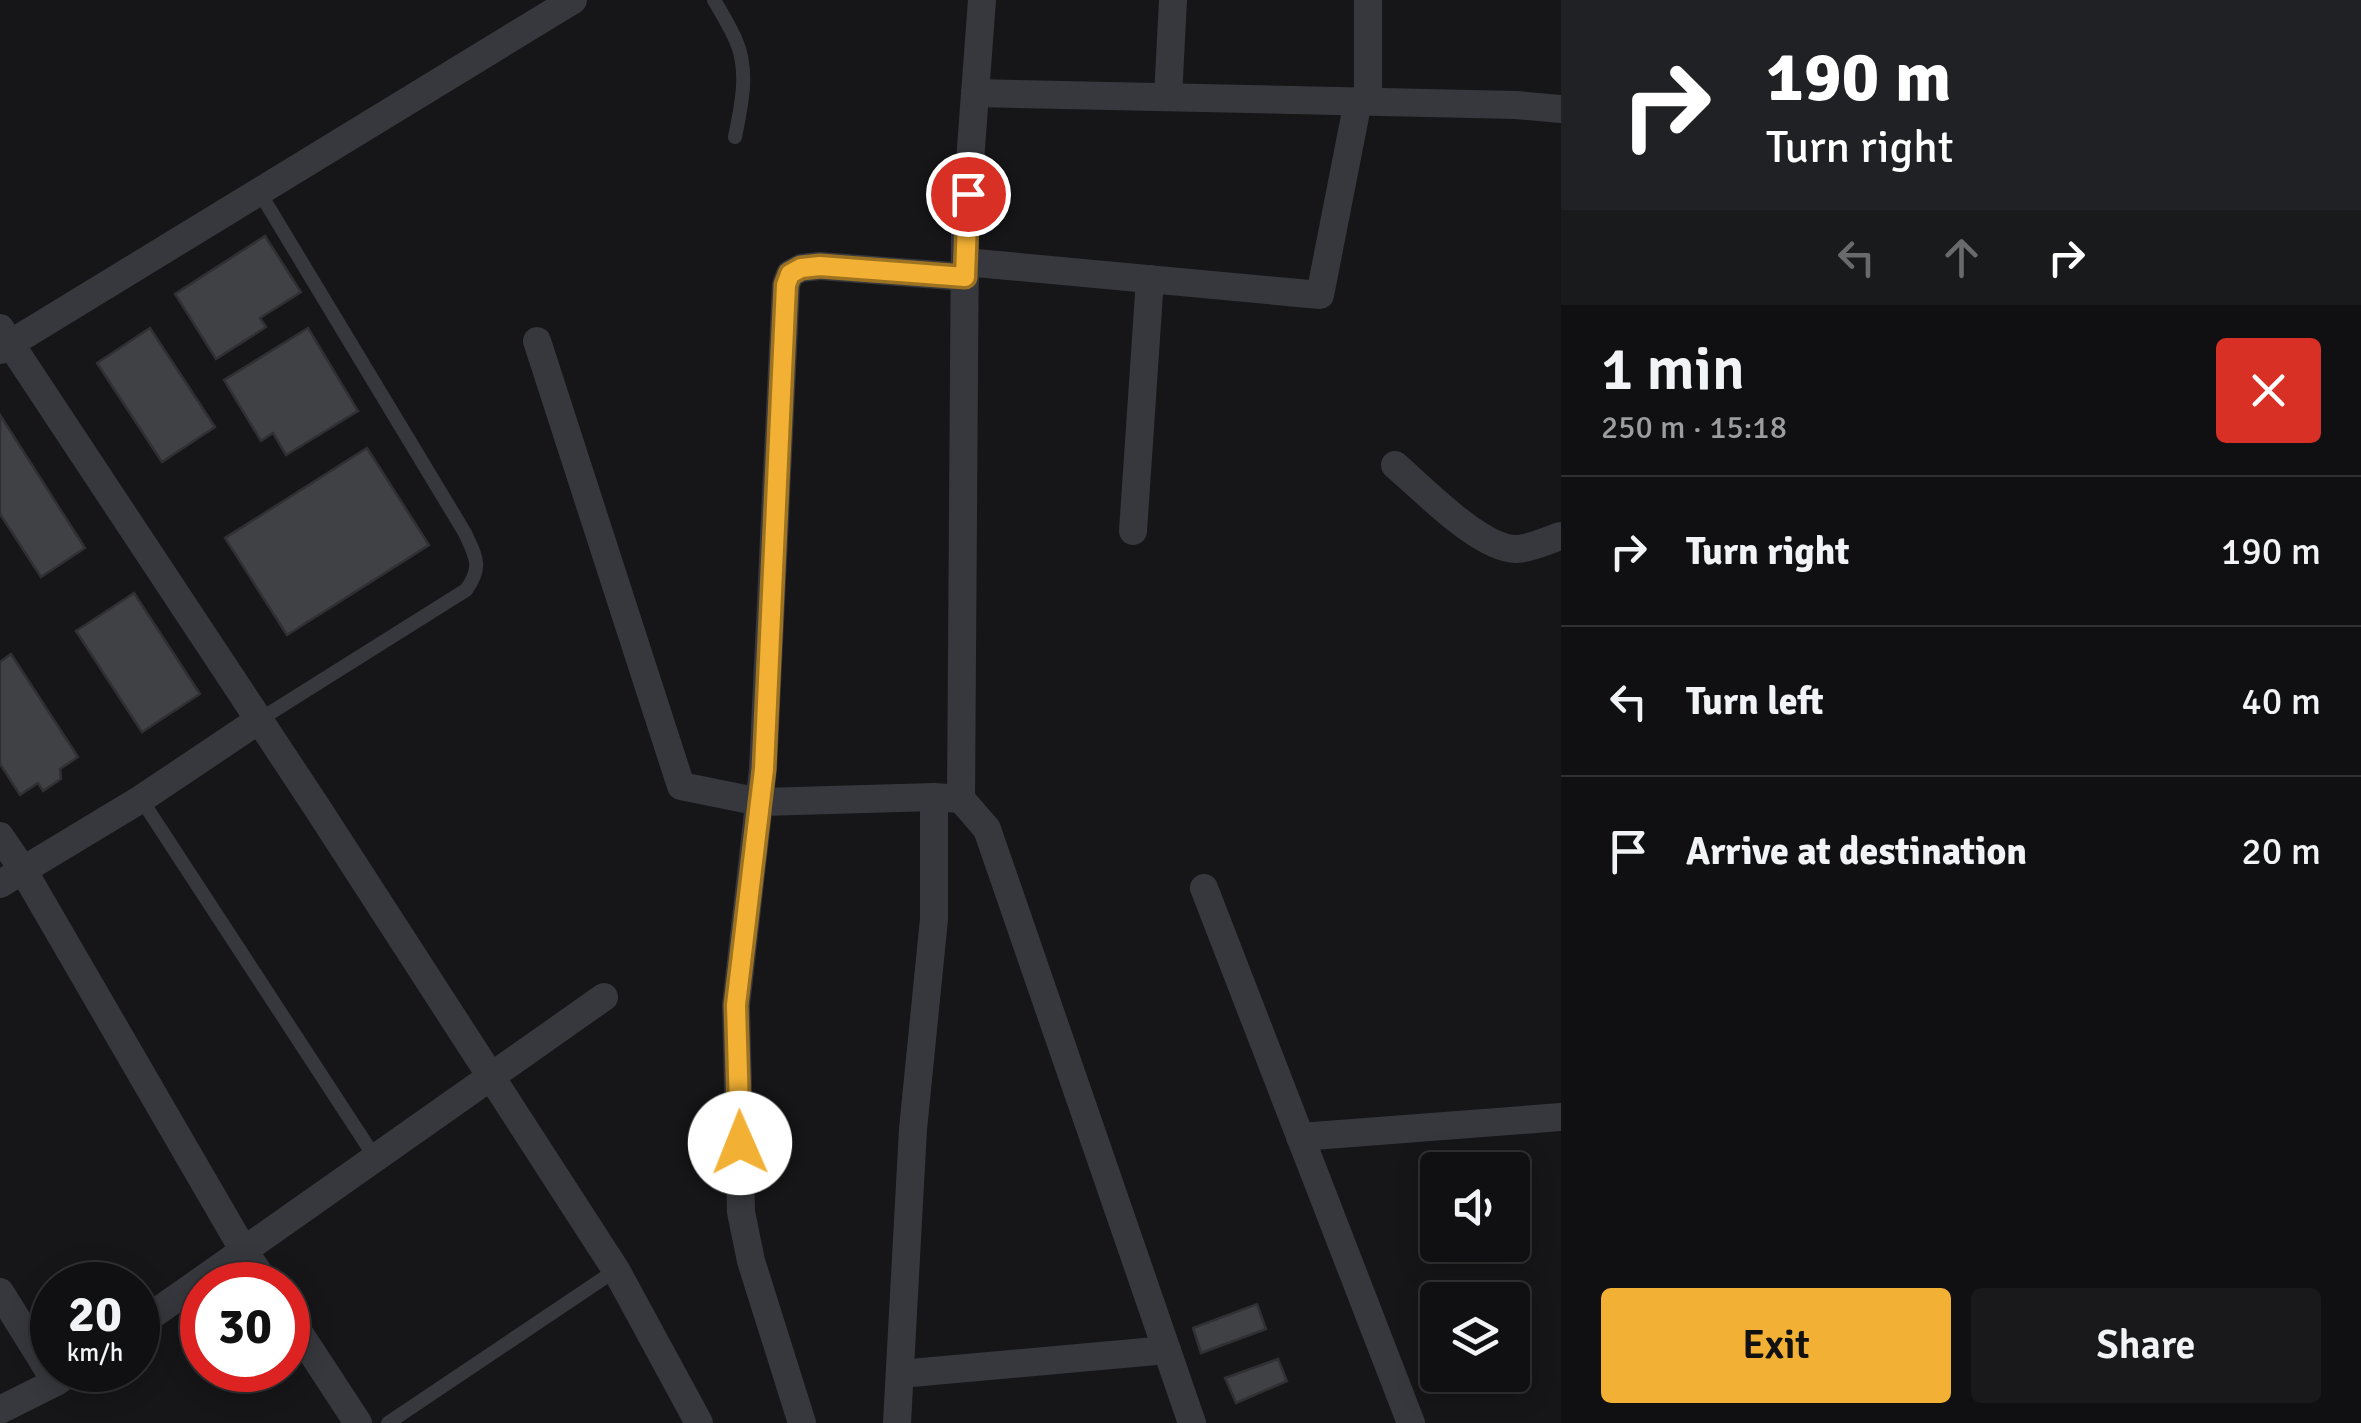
<!DOCTYPE html>
<meta charset="utf-8">
<style>
:root{--surface:#101012;--page:#19191b;--text:#f1f3f6;--muted:#9c9d9f;--line:#303032;--accent:#f2b134}
body{margin:0;font-family:Signika,sans-serif;background:var(--page);color:var(--text);height:100vh;display:flex;flex-direction:column;font-size:38px;white-space:nowrap}
*{box-sizing:border-box;margin:0}
p{font-size:32px;color:var(--muted)}
.icon{flex:none;width:55px;height:55px;fill:none;stroke:currentColor;stroke-width:2;stroke-linecap:round;stroke-linejoin:round}
.map{position:relative;flex:1;overflow:hidden}
.panel{display:flex;flex-direction:column;background:var(--surface);width:800px}
.panel>*{flex:none}
.top-card{background:#202124;color:#fff;overflow:hidden}
.fabs{position:absolute;left:1420px;top:1152px;display:grid;gap:20px}
.fabs a{display:grid;place-items:center;width:110px;height:110px;border-radius:10px;background:var(--surface);box-shadow:0 5px 25px #0003,0 0 0 2px var(--line);font-size:50px}
.speed{position:absolute;left:30px;top:1262px;display:flex;gap:20px;font-size:50px;font-weight:700;text-align:center}
.speed>*{display:grid;place-content:center;width:130px;height:130px;border-radius:50%;background:var(--surface);box-shadow:0 5px 25px #0003,0 0 0 2px var(--line);line-height:1}
.speed small{font-size:25px;font-weight:400}
.speed .limit{border:15px solid #d22;background:#fff;color:#111}
.pin{position:absolute;display:grid;place-items:center;width:85px;height:85px;color:#fff;margin:-42px;border:5px solid #fff;border-radius:50%;box-shadow:0 2px 10px #0007}
.me{position:absolute;width:110px;margin:-55px;rotate:359deg;stroke-linejoin:round;filter:drop-shadow(0 0 8px #0008)}
.turn{display:flex;align-items:center;gap:35px;height:210px;padding:0 40px;font-size:45px}
.turn .icon{width:130px;height:130px;stroke-width:2.5}
.turn b{display:block;font-size:70px;line-height:85px}
.lanes{display:flex;align-items:center;height:95px;padding:0 40px;background:#0003;justify-content:center;gap:50px;direction:ltr}
.lanes .off{opacity:.35}
.round{display:grid;place-items:center;flex:none;width:105px;height:105px;border-radius:10px;background:var(--page)}
.headline{display:flex;align-items:center;justify-content:space-between;height:170px;padding:0 40px}
h1{font-size:60px;font-weight:600;line-height:75px}
.primary-button{display:flex;gap:20px;margin-top:auto;padding:20px 40px}
.primary-button a{flex:1;height:115px;border-radius:10px;background:var(--accent);color:#111;font-size:40px;font-weight:600;line-height:115px;text-align:center}
.primary-button a+a{background:var(--page);color:var(--text)}
ul{padding:0;list-style:none}
li{display:flex;align-items:center;gap:30px;height:150px;padding:0 40px;border-top:2px solid var(--line)}
li div{flex:1}
li b{display:block;font-size:38px}
li em{font-style:normal}
main{display:flex;flex:1;min-height:0}
.map>svg:first-child{display:block}
</style>
<main>
<div class="map">
<svg width="1561" height="1423" viewBox="0 0 1561 1423">
<rect width="100%" height="100%" fill="#161618"/>
<g fill="#404145" stroke="#303034" stroke-width="2.5">
<path d="M265,236L301,292L260,318L266,327L216,359L175,294Z"/>
<path d="M150,328L215,427L162,462L97,363Z"/>
<path d="M308,328L358,411L286,455L273,433L261,441L224,380Z"/>
<path d="M0,415L85,548L41,577L0,514Z"/>
<path d="M367,448L429,545L287,635L225,538Z"/>
<path d="M134,593L200,694L142,732L76,631Z"/>
<path d="M11,654L78,757L60,769L61,779L43,791L38,783L20,795L0,764V662Z"/>
<path d="M1257,1304L1266,1329L1201,1353L1193,1328Z"/>
<path d="M1278,1359L1287,1381L1236,1403L1225,1378Z"/>
</g>
<g fill="none" stroke-linecap="round" stroke-linejoin="round">
<g stroke="#37383d" stroke-width="14">
<path d="M714,0C722,14 731,28 737,43C749,73 741,107 735,137"/>
<path d="M259,720L466,590C483,567 476,557 465,533L260,193"/>
<path d="M141,799L376,1159"/>
<path d="M388,1423L616,1270"/>
</g>
<g stroke="#37383d" stroke-width="28">
<path d="M982,0L965,228L961,799L987,829L1192,1423"/>
<path d="M975,93L1516,105L1561,109"/>
<path d="M1168,97L1173,0"/>
<path d="M1368,101V0"/>
<path d="M965,262L1320,295L1358,101"/>
<path d="M0,328L318,809L616,1270L699,1423"/>
<path d="M537,341L681,786L760,802L934,797L961,799"/>
<path d="M0,350L573,0"/>
<path d="M1395,465C1422,488 1480,549 1516,549C1530,549 1548,540 1561,536"/>
<path d="M1133,531L1150,279"/>
<path d="M0,836L23,870L244,1251L267,1285"/>
<path d="M0,884L141,799L259,720"/>
<path d="M1204,888L1411,1423"/>
<path d="M1300,1137L1561,1117"/>
<path d="M0,1292L56,1382"/>
<path d="M288,1316L358,1423"/>
<path d="M138,1325L604,997"/>
<path d="M900,1374L1167,1350"/>
<path d="M0,1410L56,1382L73,1370"/>
<path d="M802,1423L751,1261L741,1212L736,1005L763,769L786,285L790,274L801,268L820,266L965,277"/>
<path d="M897,1423L913,1129L934,919V797"/>
</g>
</g>
<g fill="none" stroke-linecap="round" stroke-linejoin="round">
<g stroke="#9d7322" stroke-width="25">
<path id="route" d="M740,1143L736,1005L764,769L786,285L790,274L801,268L820,266L965,277L968,194"/>
</g>
<use href="#route" stroke="#f2b134" stroke-width="18"/>
</g>
</svg>
<div class="fabs">
<a><svg class="icon" aria-label="sound" viewBox="0 0 24 24"><path d="M4 9h4l5-4v14l-5-4H4zM17 9q2 3 0 6"/></svg></a>
<a><svg class="icon" aria-label="layers" viewBox="0 0 24 24"><path d="M12 4l9 5-9 5-9-5zM3 14l9 5 9-5"/></svg></a>
</div>
<div class="speed"><div>20<small>km/h</small></div><div class="limit">30</div></div>
<div class="pin" style="left:968px;top:194px;background:#d93025"><svg class="icon" aria-label="arrive" viewBox="0 0 24 24"><path d="M6 21V4h12l-3 4 3 4H6"/></svg></div>
<svg class="me" style="left:740px;top:1143px" viewBox="-20 -20 40 40"><circle r="19" fill="#fff"/><path d="M0-13L10 11 0 6-10 11z" fill="#f2b134"/></svg>
</div>
<section class="panel">
<div class="top-card">
<div class="turn"><svg class="icon" aria-label="right" viewBox="0 0 24 24"><path d="M7 20v-9h11M14 6l5 5-5 5"/></svg><div><b>190 m</b>Turn right</div></div>
<div class="lanes"><svg class="icon off" aria-label="left" viewBox="0 0 24 24"><path d="M17 20v-9H6M10 6l-5 5 5 5"/></svg><svg class="icon off" aria-label="ahead" viewBox="0 0 24 24"><path d="M12 20V5M6 11l6-6 6 6"/></svg><svg class="icon" aria-label="right" viewBox="0 0 24 24"><path d="M7 20v-9h11M14 6l5 5-5 5"/></svg></div>
</div>
<div class="headline"><div><h1>1 min</h1><p>250 m · 15:18</p></div><a class="round" style="background:#d93025;color:#fff"><svg class="icon" aria-label="close" viewBox="0 0 24 24"><path d="M6 6l12 12M18 6L6 18"/></svg></a></div>
<ul>
<li><svg class="icon" aria-label="right" viewBox="0 0 24 24"><path d="M7 20v-9h11M14 6l5 5-5 5"/></svg><div><b>Turn right</b></div><em>190 m</em></li>
<li><svg class="icon" aria-label="left" viewBox="0 0 24 24"><path d="M17 20v-9H6M10 6l-5 5 5 5"/></svg><div><b>Turn left</b></div><em>40 m</em></li>
<li><svg class="icon" aria-label="arrive" viewBox="0 0 24 24"><path d="M6 21V4h12l-3 4 3 4H6"/></svg><div><b>Arrive at destination</b></div><em>20 m</em></li>
</ul>
<div class="primary-button"><a>Exit</a><a>Share</a></div>
</section>
</main>
